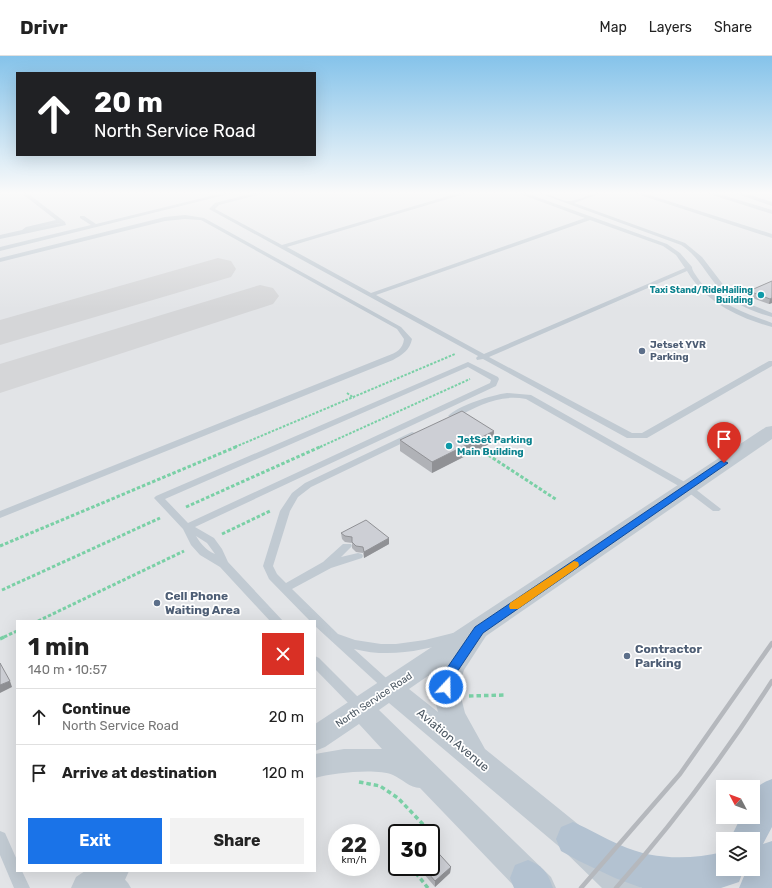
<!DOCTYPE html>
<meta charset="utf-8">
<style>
:root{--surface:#fff;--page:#f2f2f2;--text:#222;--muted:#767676;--line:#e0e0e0;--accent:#1a73e8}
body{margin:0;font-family:Rubik,sans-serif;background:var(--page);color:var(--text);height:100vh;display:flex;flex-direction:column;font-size:15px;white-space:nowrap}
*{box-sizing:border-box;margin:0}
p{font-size:13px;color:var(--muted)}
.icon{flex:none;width:22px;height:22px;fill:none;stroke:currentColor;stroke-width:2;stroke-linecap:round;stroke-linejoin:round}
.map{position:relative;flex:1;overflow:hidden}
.details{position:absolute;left:16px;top:564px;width:300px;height:252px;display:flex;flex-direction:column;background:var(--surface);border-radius:0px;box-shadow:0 4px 16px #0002}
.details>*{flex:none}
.guide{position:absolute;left:16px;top:16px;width:300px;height:84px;border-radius:0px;box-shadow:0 4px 16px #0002;background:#202124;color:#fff;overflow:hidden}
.needle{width:26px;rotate:311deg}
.controls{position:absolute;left:716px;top:724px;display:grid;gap:8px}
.controls a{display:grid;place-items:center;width:44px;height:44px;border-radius:0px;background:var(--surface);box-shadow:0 4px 16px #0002;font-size:20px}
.speed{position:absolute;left:328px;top:768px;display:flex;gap:8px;font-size:20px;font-weight:700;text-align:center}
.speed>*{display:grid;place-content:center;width:52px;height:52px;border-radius:50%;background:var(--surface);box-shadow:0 4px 16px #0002;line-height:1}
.speed small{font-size:10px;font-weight:400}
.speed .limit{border:2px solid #111;border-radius:6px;background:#fff;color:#111}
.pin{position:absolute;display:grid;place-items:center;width:34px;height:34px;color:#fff;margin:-41px -17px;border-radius:50% 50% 50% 0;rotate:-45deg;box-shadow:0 0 4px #0007}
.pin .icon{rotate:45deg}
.me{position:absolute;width:44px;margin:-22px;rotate:21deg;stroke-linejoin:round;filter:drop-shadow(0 0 3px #0008)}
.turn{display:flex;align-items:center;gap:14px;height:84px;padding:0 12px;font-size:18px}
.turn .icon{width:52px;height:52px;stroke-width:2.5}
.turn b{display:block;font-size:28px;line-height:34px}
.round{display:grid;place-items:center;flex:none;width:42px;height:42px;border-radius:0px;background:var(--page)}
.overview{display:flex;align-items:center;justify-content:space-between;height:68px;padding:0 12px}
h1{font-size:24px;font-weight:700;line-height:30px}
.button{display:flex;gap:8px;margin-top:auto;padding:8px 12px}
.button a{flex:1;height:46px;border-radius:0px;background:var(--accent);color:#fff;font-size:16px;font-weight:700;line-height:46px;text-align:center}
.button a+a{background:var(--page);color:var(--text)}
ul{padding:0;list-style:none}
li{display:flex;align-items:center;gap:12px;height:56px;padding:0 12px;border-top:1px solid var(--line)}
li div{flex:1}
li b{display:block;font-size:15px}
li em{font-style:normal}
header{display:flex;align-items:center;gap:24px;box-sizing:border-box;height:56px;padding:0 20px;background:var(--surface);border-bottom:1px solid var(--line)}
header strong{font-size:19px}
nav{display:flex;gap:22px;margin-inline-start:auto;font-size:14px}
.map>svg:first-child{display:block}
</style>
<header>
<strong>Drivr</strong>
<nav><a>Map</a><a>Layers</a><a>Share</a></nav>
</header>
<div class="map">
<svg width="772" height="832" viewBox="0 0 772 832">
<rect width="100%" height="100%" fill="#f5f3f3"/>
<path fill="#e2e4e7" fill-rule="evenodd" d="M0,136H772V832H0ZM17,565H315V815H17ZM723,731H753V761H723ZM337,777H371V811H337ZM397,777H431V811H397ZM723,783H753V813H723Z"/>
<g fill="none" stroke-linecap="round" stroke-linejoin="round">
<g fill="#d5d6d8" fill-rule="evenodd">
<path d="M218,202L231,205L236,213L231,221L0,289V264Z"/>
<path d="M260,229L273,232L279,240L273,248L0,337V308Z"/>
</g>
<g stroke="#7ad0a6" stroke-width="2" stroke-dasharray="2.5 1.5" stroke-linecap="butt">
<path d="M347,337L354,342"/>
<path d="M235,391L455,298"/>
<path d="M320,391L470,323"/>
</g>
<g stroke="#7ad0a6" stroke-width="3" stroke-dasharray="3.5 2" stroke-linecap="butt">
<path d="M479,393L557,444"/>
<path d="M186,451L322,390"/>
<path d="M222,478L270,455"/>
<path d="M0,490L238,390"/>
<path d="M2,534L160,462"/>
<path d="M38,565L184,495"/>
<path d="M4,581L17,575"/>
</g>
<g stroke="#7ad0a6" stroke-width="3.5" stroke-dasharray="4.5 3" stroke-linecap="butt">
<path d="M0,583L6,580"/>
<path d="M469,640L505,639"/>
<path d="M359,726L380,730L398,742L436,782L431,787"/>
<path d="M411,811L428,832"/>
</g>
<g fill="#c1cad2" fill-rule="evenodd">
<path d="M20,136H26L65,166L66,169L0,183V179L22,174L26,171L56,164ZM59,167H60L30,173Z"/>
<path d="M227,136H237L0,195V191L91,169L80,162V160H84L96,168Z"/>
<path d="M258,136H268L219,149L215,153L282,189L462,136H471L287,191L371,237L585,162L515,136H523L667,188L680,197L692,211C692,214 695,218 697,221C714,247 745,257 772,267V271C739,262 705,246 687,215L489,301L632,377H642L769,305H772V310L647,382H627L483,303L477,304L476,302L478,300L209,153L215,147ZM590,164L663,190L676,199L685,212L484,298L376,239Z"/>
<path d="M536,136C547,136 562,146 570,145C582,144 592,136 604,136L574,147L685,187L702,201L728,235L747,247L772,257V261C753,256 731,247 718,231C705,216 698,200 681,189Z"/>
<path d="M631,136H640L772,178V182Z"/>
<path d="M703,136H712L772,154V158Z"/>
<path d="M732,136H741L772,146V150Z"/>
<path d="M185,159L204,162L401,271L412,283C410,294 402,299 393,304L0,462V455L387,300C396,297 403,293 404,283L397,273L201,164L185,163L165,165L0,206V202L165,161Z"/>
<path d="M468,306L498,321L499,323L496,330L195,471L214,482L222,493L228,506L283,565H270L220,511L200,499L191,489L183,473L154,442L156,440ZM468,311L491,324L490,327L188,467L165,443ZM196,480L207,487L215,498C206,494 201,488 196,480Z"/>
<path d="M507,337L531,339L690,429L721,453L719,455H713L684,433L526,343C499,338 478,350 455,362H452L448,360C459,349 492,339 507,337Z"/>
<path d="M412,376L415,377L416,379L415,381L311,431L298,441L290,455L273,510L277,518L286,527L323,506L343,488H351L352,490L341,501L358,497L362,498L363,500L362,502L331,512L292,533L338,578L355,584L381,588H396L425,584L453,577L457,578L459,581L457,584C423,595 389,602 354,593L394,629L396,632L394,635L390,637L386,635L315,570V565H310L269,523L263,510L280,455L292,437L305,427Z"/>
<path d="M315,600L319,602L364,647L366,651L364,655L360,656L356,655L315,613Z"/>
<path d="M0,775L5,777L17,804V815H22L30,832H14L0,799Z"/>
<path d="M107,815H117L128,827L131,832H113L107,825L105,820Z"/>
</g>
<g fill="#c1cad2" fill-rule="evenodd">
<path d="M772,370V383L486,580L464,614L460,627V637L465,657L485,693L584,773L636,821L641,832H602L562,793L389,647L379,654L551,821L556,832H516L420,732C410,732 402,723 393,719C376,712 333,717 315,722V698L344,693H382L359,668L325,691L315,695V668L766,371ZM441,611C433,627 433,640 438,656L409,633Z"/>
<path d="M85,815H129L124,826L115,832H71L76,821Z"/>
</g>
<g fill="#b3c2d1" fill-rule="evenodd">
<path d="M772,723V771L763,788L772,785V832H739L747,813H753V802L756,796L753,797V783H730L741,761H753C753,740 750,731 772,723Z"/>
<path d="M573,766C589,773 604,782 620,789C653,804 689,804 723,796V813H744L739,826L721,832H642L615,822L579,805L561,795L556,783L561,771Z"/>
<path d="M528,804C544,811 547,816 553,832H514L510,822L515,809Z"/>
</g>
<g stroke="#b5b8bd" stroke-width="4.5">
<path d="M581,832L680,718L772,587"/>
<path d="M616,832C674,767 725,698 772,625"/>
</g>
</g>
<g fill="#b0b2b7">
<path d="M772,225V247L769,248L747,240L749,235Z"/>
<path d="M494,375L493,386L432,417L400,395V384Z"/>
<path d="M341,477L389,488L364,502L363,497L356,496L352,492V487L345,486L342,483Z"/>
<path d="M418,811H451L450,817L435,831Z"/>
</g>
<g fill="#909195">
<path d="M772,242V247L769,248L770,243Z"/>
<path d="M494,375L493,386L432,417V406Z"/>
<path d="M389,482V488L364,502V496Z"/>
<path d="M10,625L12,631L0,637V629Z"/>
<path d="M451,811L450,817L435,831V825Z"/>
</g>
<g fill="#cdcfd5" stroke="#909195">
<path d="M772,225V242L770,243L749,235Z"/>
<path d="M462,355L494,375L432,406L400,384Z"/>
<path d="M366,464L389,482L364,496L363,491L356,490L352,486V481L345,480L341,477Z"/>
<path d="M0,607L10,625L0,629Z"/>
<path d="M431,789L451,811L435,825L423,811H431Z"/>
</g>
<linearGradient id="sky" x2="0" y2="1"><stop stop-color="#85c3ea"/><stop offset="0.54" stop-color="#fafafa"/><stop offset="1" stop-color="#fafafa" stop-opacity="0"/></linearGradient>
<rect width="772" height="253" fill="url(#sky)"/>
<path fill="#1a73e8" stroke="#114b97" d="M721,405H724L728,407L483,577L455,619L451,634L446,636L442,634L440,631L445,615L475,571Z"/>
<path fill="#f59e0b" d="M574,505L578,506L579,509L578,511L518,553H510L509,550L510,547Z"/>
<g fill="#0f9aa8" stroke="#fff" stroke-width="1.5">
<circle cx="761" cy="239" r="4"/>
<circle cx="449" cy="390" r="4"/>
</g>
<g fill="#5c6f8a" stroke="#fff" stroke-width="1.5">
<circle cx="642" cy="295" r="4"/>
<circle cx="157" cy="547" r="4"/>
<circle cx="627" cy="600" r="4"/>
</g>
<g text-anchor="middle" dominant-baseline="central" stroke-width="3.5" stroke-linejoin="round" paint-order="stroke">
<g font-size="9" font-weight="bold" fill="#0d838f" stroke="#fff" text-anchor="end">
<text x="753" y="234">Taxi Stand/RideHailing<tspan x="753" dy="10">Building</tspan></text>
</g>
<g font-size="10" font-weight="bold" fill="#4e5e75" stroke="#fff" text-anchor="start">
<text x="650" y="289">Jetset YVR<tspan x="650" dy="12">Parking</tspan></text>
</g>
<g font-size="10" font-weight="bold" fill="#0d838f" stroke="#fff" text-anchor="start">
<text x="457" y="384">JetSet Parking<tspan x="457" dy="12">Main Building</tspan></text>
</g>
<g font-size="10" fill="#4a5661" stroke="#fff">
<text transform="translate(374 644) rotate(-34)">North Service Road</text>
</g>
<g font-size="12" font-weight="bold" fill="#4e5e75" stroke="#fff" text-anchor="start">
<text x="165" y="540">Cell Phone<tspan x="165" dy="14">Waiting Area</tspan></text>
<text x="635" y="593">Contractor<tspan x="635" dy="14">Parking</tspan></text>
</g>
<g font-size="12" fill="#4a5661" stroke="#fff">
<text transform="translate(453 684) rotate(40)">Aviation Avenue</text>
</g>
</g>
</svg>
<div class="controls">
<a><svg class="needle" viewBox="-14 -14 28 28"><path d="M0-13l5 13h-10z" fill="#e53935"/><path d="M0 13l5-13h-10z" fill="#767676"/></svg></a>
<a><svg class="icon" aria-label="layers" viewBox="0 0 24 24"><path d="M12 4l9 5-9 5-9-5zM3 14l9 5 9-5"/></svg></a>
</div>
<div class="speed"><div>22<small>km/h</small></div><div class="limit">30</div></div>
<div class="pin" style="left:724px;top:407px;background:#d93025"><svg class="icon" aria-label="arrive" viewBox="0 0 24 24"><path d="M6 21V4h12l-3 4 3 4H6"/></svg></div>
<svg class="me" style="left:446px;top:631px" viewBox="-20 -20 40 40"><circle r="17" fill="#1a73e8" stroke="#fff" stroke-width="3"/><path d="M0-11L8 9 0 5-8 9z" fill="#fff"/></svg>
<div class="guide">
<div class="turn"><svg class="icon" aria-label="ahead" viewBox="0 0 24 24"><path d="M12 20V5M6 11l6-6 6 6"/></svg><div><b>20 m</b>North Service Road</div></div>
</div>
<section class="details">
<div class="overview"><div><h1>1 min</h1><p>140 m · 10:57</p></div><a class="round" style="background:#d93025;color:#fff"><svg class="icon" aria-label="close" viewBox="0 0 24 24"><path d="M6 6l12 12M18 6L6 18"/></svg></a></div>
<ul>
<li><svg class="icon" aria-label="ahead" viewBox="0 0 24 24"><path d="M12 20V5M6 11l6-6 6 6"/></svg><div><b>Continue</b><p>North Service Road</p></div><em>20 m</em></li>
<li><svg class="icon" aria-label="arrive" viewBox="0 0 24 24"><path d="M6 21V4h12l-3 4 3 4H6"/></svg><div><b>Arrive at destination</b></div><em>120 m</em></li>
</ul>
<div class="button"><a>Exit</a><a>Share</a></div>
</section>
</div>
